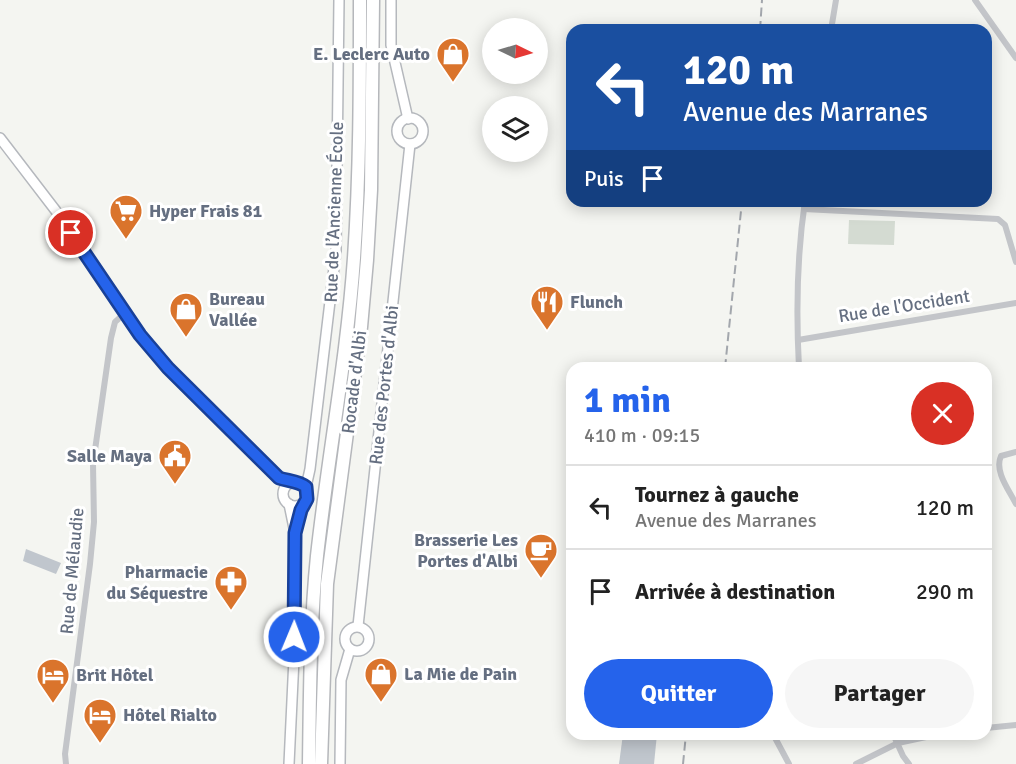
<!DOCTYPE html>
<html lang="fr">
<meta charset="utf-8">
<style>
:root{--surface:#fff;--page:#f6f6f6;--text:#222;--muted:#767676;--line:#e0e0e0;--accent:#2563eb}
body{margin:0;font-family:Signika,sans-serif;background:var(--page);color:var(--text);height:100vh;display:flex;flex-direction:column;font-size:22px;white-space:nowrap}
*{box-sizing:border-box;margin:0}
p{font-size:20px;color:var(--muted)}
.icon{flex:none;width:33px;height:33px;fill:none;stroke:currentColor;stroke-width:2;stroke-linecap:round;stroke-linejoin:round}
.map{position:relative;flex:1;overflow:hidden}
.details{position:absolute;left:566px;top:362px;width:426px;height:378px;display:flex;flex-direction:column;background:var(--surface);border-radius:18px;box-shadow:0 3px 15px #0003}
.details>*{flex:none}
.top-card{position:absolute;left:566px;top:24px;width:426px;height:183px;border-radius:18px;box-shadow:0 3px 15px #0003;background:#1a4fa0;color:#fff;overflow:hidden}
.needle{width:39px;rotate:95deg}
.tools{position:absolute;left:482px;top:18px;display:grid;gap:12px}
.tools a{display:grid;place-items:center;width:66px;height:66px;border-radius:50%;background:var(--surface);box-shadow:0 3px 15px #0003;font-size:30px}
.pin{position:absolute;display:grid;place-items:center;width:51px;height:51px;color:#fff;margin:-26px;border:3px solid #fff;border-radius:50%;box-shadow:0 2px 6px #0007}
.me{position:absolute;width:66px;margin:-33px;rotate:1deg;stroke-linejoin:round;filter:drop-shadow(0 0 4px #0008)}
.turn{display:flex;align-items:center;gap:21px;height:126px;padding:0 18px;font-size:27px}
.turn .icon{width:78px;height:78px;stroke-width:2.5}
.turn b{display:block;font-size:42px;line-height:51px}
.then{display:flex;align-items:center;height:57px;padding:0 18px;background:#0003;gap:12px;font-size:22px}
.round{display:grid;place-items:center;flex:none;width:63px;height:63px;border-radius:32px;background:var(--page)}
.summary{display:flex;align-items:center;justify-content:space-between;height:102px;padding:0 18px}
h1{font-size:36px;font-weight:700;line-height:45px;color:var(--accent)}
.primary-button{display:flex;gap:12px;margin-top:auto;padding:12px 18px}
.primary-button a{flex:1;height:69px;border-radius:36px;background:var(--accent);color:#fff;font-size:24px;font-weight:700;line-height:69px;text-align:center}
.primary-button a+a{background:var(--page);color:var(--text)}
ul{padding:0;list-style:none}
li{display:flex;align-items:center;gap:18px;height:84px;padding:0 18px;border-top:2px solid var(--line)}
li div{flex:1}
li b{display:block;font-size:22px}
li em{font-style:normal}
.map>svg:first-child{display:block}
</style>
<div class="map">
<svg width="1016" height="764" viewBox="0 0 1016 764">
<rect width="100%" height="100%" fill="#f4f5f1"/>
<path fill="#d4dbd2" d="M849,220L895,221L894,245L848,244Z"/>
<g fill="#c0c6cd">
<path d="M26,549L61,563L56,574L23,561Z"/>
<path d="M623,734H657L654,764H619Z"/>
</g>
<g fill="none" stroke-linecap="round" stroke-linejoin="round">
<g stroke="#b5b8bd" stroke-width="12">
<g id="secondary">
<path d="M391,0V45L408,119"/>
<circle cx="410" cy="131" r="13"/>
<path d="M0,138L56,211L140,335L168,368L264,464L279,478L291,482"/>
<circle cx="295" cy="494" r="12"/>
<path d="M306,487L310,469L336,251L339,0"/>
<path d="M289,504L295,533L294,658L289,764"/>
<path d="M358,626L410,144"/>
<circle cx="357" cy="639" r="12"/>
<path d="M340,764L341,680L350,649"/>
</g>
</g>
<g stroke="#b5b7bb" stroke-width="15">
<g id="highway">
<path d="M309,764C310,695 310,625 317,556C328,456 347,358 354,258C360,172 360,86 360,0"/>
<path d="M321,764L327,584L361,327L367,260L371,190L373,0"/>
</g>
</g>
<g stroke="#c3c5c9" stroke-width="6">
<path d="M975,0L1016,58"/>
<path d="M831,30L836,0"/>
<path d="M804,209L998,219L1005,225L1016,262"/>
<path d="M798,340L1016,303"/>
<path d="M799,368C796,313 797,255 805,201"/>
<path d="M1016,452L1001,456C994,471 1009,490 1016,504"/>
<path d="M986,728L1016,725"/>
<path d="M773,734L789,764"/>
<path d="M893,734L903,756L909,764"/>
<path d="M66,764L65,754L90,564L94,522L93,464L111,338L115,322L125,313"/>
<path d="M856,764L898,743L940,734"/>
</g>
<use href="#secondary" stroke="#fff" stroke-width="9"/>
<use href="#highway" stroke="#fff" stroke-width="12"/>
<g stroke="#a3a7ad" stroke-width="2" stroke-dasharray="9 4.5" stroke-linecap="butt">
<path d="M760,30L762,0"/>
<path d="M725,368L742,201"/>
<path d="M683,764L686,734"/>
</g>
</g>
<g fill="none" stroke-linecap="round" stroke-linejoin="round">
<g stroke="#184099" stroke-width="15">
<path id="route" d="M71,233L140,335L168,368L279,478C288,481 299,481 306,487L307,499L301,510L295,533L294,637"/>
</g>
<use href="#route" stroke="#2563eb" stroke-width="10"/>
</g>
<defs>
<g id="shop-pin" transform="scale(1.725)"><path d="M0 17L-7.5 6A9.5 9.5 0 1 1 7.5 6Z" fill="#da742c" stroke="#fff"/><path d="M-5-2.5h2.3a2.7 3.5 0 0 1 5.4 0H5L5.5 6h-11ZM-1.5-2.5h3a1.5 2.3 0 0 0-3 0Z" fill="#fff"/></g>
<g id="supermarket-pin" transform="scale(1.725)"><path d="M0 17L-7.5 6A9.5 9.5 0 1 1 7.5 6Z" fill="#da742c" stroke="#fff"/><path d="M-6-5.5h2.5l.6 2H6L4.5 2H-2.5L-4.4-4H-6ZM-1.5 3.2a1.3 1.3 0 1 0 .1 0ZM3 3.2a1.3 1.3 0 1 0 .1 0Z" fill="#fff"/></g>
<g id="restaurant-pin" transform="scale(1.725)"><path d="M0 17L-7.5 6A9.5 9.5 0 1 1 7.5 6Z" fill="#da742c" stroke="#fff"/><path d="M-5-6h1v4h1v-4h1v4h1v-4h1v5L-1.5 .5V6h-2V.5L-5-1ZM5-6V6H3V1.5H1.5Q1.5-4 5-6Z" fill="#fff"/></g>
<g id="civic-pin" transform="scale(1.725)"><path d="M0 17L-7.5 6A9.5 9.5 0 1 1 7.5 6Z" fill="#da742c" stroke="#fff"/><path d="M-.6-6.5H3V-4.5H.6V-3L4-1V1h2V6H-6V1h2V-1L-.6-3ZM-1.2 2.5V6h2.4V2.5Z" fill="#fff"/></g>
<g id="cafe-pin" transform="scale(1.725)"><path d="M0 17L-7.5 6A9.5 9.5 0 1 1 7.5 6Z" fill="#da742c" stroke="#fff"/><path d="M-5.5-4.5H6V0H3Q3 3.5 0 3.5H-2.5Q-5.5 3.5-5.5 0ZM3-3.2v2h1.7v-2ZM-6 4.5H4V6H-6Z" fill="#fff"/></g>
<g id="pharmacy-pin" transform="scale(1.725)"><path d="M0 17L-7.5 6A9.5 9.5 0 1 1 7.5 6Z" fill="#da742c" stroke="#fff"/><path d="M-2-6h4v4h4v4h-4v4h-4v-4h-4v-4h4Z" fill="#fff"/></g>
<g id="hotel-pin" transform="scale(1.725)"><path d="M0 17L-7.5 6A9.5 9.5 0 1 1 7.5 6Z" fill="#da742c" stroke="#fff"/><path d="M-6-4.5h1.5V1H6V5H4.5V3h-9V5H-6ZM-4 0a1.8 1.8 0 1 1 3.6 0ZM.5 0V-2.5h3Q6-2.5 6 0Z" fill="#fff"/></g>
</defs>
<g fill-rule="evenodd">
<use href="#shop-pin" x="453" y="54"/>
<use href="#supermarket-pin" x="126" y="211"/>
<use href="#restaurant-pin" x="547" y="302"/>
<use href="#shop-pin" x="186" y="309"/>
<use href="#civic-pin" x="175" y="456"/>
<use href="#cafe-pin" x="541" y="550"/>
<use href="#pharmacy-pin" x="231" y="582"/>
<use href="#shop-pin" x="381" y="674"/>
<use href="#hotel-pin" x="53" y="675"/>
<use href="#hotel-pin" x="100" y="715"/>
</g>
<g text-anchor="middle" dominant-baseline="central" stroke-width="6" stroke-linejoin="round" paint-order="stroke">
<g font-size="18" font-weight="bold" fill="#656f81" stroke="#fff" text-anchor="start">
<text x="430" y="54" text-anchor="end">E. Leclerc Auto</text>
<text x="149" y="211">Hyper Frais 81</text>
<text x="209" y="299">Bureau<tspan x="209" dy="21">Vallée</tspan></text>
<text x="570" y="302">Flunch</text>
<text x="152" y="456" text-anchor="end">Salle Maya</text>
<text x="518" y="540" text-anchor="end">Brasserie Les<tspan x="518" dy="21">Portes d'Albi</tspan></text>
<text x="208" y="572" text-anchor="end">Pharmacie<tspan x="208" dy="21">du Séquestre</tspan></text>
<text x="404" y="674">La Mie de Pain</text>
<text x="76" y="675">Brit Hôtel</text>
<text x="123" y="715">Hôtel Rialto</text>
</g>
<g font-size="18" fill="#656f81" stroke="#fff">
<text transform="translate(334 212) rotate(-88)">Rue de l’Ancienne École</text>
<text transform="translate(904 306) rotate(-9)">Rue de l'Occident</text>
<text transform="translate(354 382) rotate(-83)">Rocade d'Albi</text>
<text transform="translate(384 385) rotate(-84)">Rue des Portes d'Albi</text>
<text transform="translate(72 571) rotate(-85)">Rue de Mélaudie</text>
</g>
</g>
</svg>
<div class="tools">
<a><svg class="needle" viewBox="-14 -14 28 28"><path d="M0-13l5 13h-10z" fill="#e53935"/><path d="M0 13l5-13h-10z" fill="#767676"/></svg></a>
<a><svg class="icon" aria-label="layers" viewBox="0 0 24 24"><path d="M12 4l9 5-9 5-9-5zM3 14l9 5 9-5"/></svg></a>
</div>
<div class="pin" style="left:71px;top:233px;background:#d93025"><svg class="icon" aria-label="arrive" viewBox="0 0 24 24"><path d="M6 21V4h12l-3 4 3 4H6"/></svg></div>
<svg class="me" style="left:294px;top:637px" viewBox="-20 -20 40 40"><circle r="17" fill="#2563eb" stroke="#fff" stroke-width="3"/><path d="M0-11L8 9 0 5-8 9z" fill="#fff"/></svg>
<div class="top-card">
<div class="turn"><svg class="icon" aria-label="left" viewBox="0 0 24 24"><path d="M17 20v-9H6M10 6l-5 5 5 5"/></svg><div><b>120 m</b>Avenue des Marranes</div></div>
<div class="then">Puis<svg class="icon" aria-label="arrive" viewBox="0 0 24 24"><path d="M6 21V4h12l-3 4 3 4H6"/></svg></div>
</div>
<section class="details">
<div class="summary"><div><h1>1 min</h1><p>410 m · 09:15</p></div><a class="round" style="background:#d93025;color:#fff"><svg class="icon" aria-label="close" viewBox="0 0 24 24"><path d="M6 6l12 12M18 6L6 18"/></svg></a></div>
<ul>
<li><svg class="icon" aria-label="left" viewBox="0 0 24 24"><path d="M17 20v-9H6M10 6l-5 5 5 5"/></svg><div><b>Tournez à gauche</b><p>Avenue des Marranes</p></div><em>120 m</em></li>
<li><svg class="icon" aria-label="arrive" viewBox="0 0 24 24"><path d="M6 21V4h12l-3 4 3 4H6"/></svg><div><b>Arrivée à destination</b></div><em>290 m</em></li>
</ul>
<div class="primary-button"><a>Quitter</a><a>Partager</a></div>
</section>
</div>
